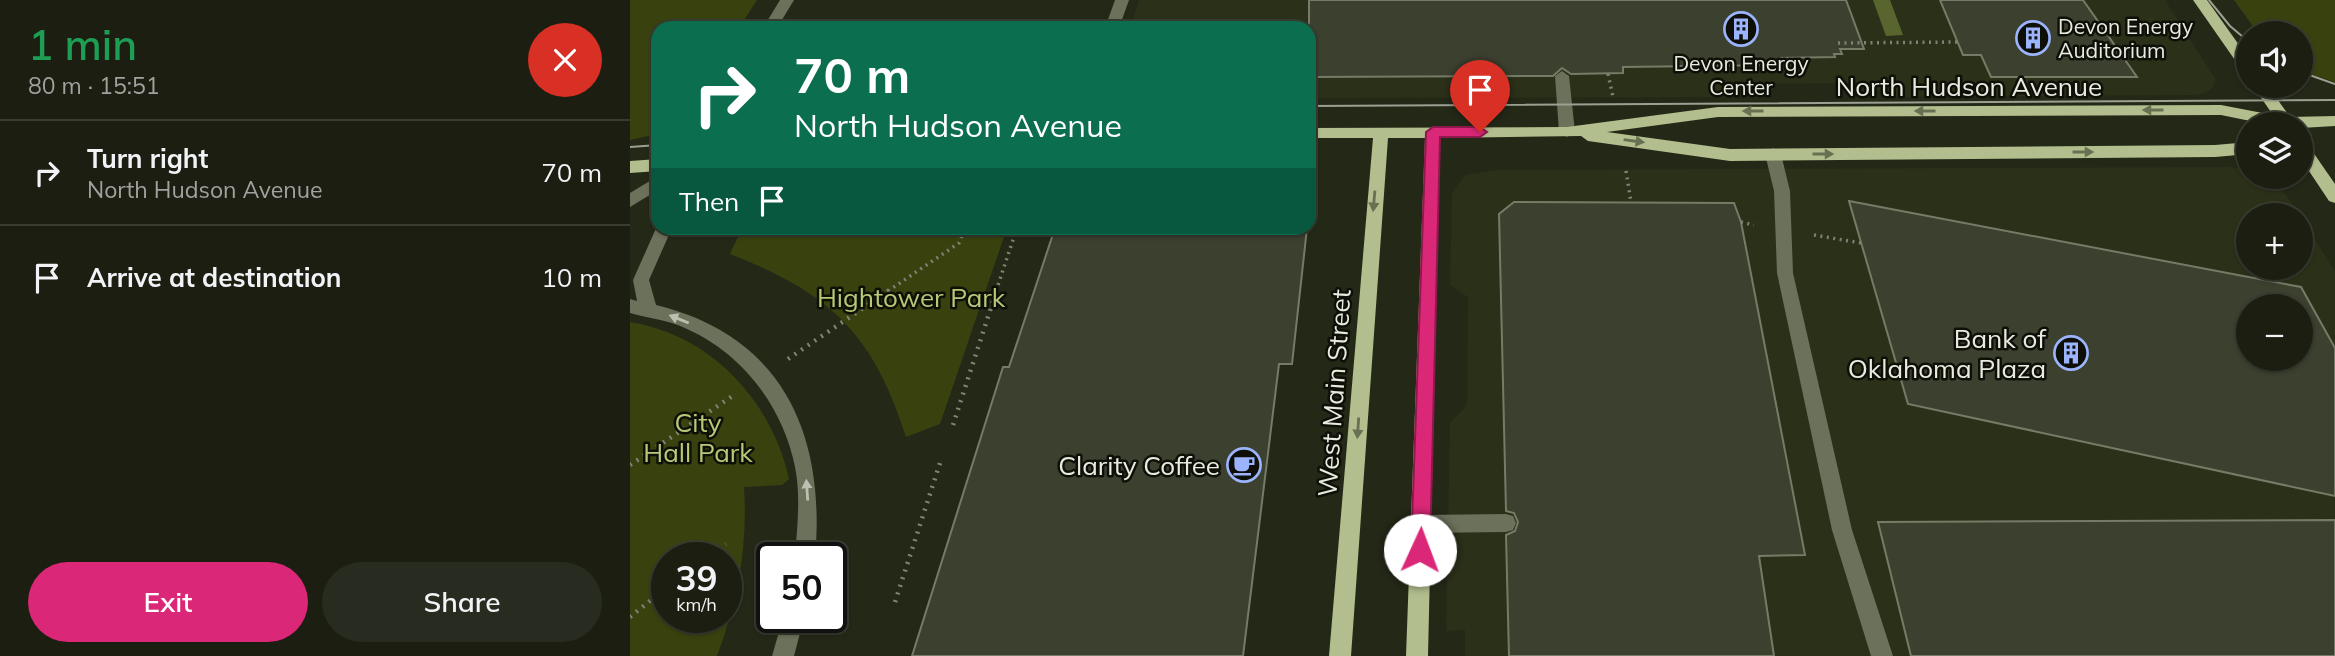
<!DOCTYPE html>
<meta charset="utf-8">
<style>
:root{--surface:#1b1e11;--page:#282b1f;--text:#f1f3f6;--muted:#a0a29f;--line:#393c31;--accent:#db2777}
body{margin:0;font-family:Mulish,sans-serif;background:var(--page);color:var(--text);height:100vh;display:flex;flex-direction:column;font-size:26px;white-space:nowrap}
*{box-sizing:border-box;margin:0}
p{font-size:23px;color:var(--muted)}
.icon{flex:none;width:38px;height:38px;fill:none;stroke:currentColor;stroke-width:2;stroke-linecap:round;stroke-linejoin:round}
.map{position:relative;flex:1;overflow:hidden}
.panel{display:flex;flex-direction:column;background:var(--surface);width:630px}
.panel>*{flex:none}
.top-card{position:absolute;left:21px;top:21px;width:665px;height:214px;border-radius:21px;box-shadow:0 2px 5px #0004,0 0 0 2px var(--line);background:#0b6e4f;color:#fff;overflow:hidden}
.tools{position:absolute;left:1606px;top:21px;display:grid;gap:14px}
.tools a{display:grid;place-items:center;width:77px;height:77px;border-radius:50%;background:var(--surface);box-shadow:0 2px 5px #0004,0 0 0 2px var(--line);font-size:35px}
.speed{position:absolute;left:21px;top:542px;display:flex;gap:14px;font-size:35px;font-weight:700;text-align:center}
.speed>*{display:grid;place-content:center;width:91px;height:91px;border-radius:50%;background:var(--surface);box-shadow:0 2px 5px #0004,0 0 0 2px var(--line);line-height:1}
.speed small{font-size:18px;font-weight:400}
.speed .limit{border:4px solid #111;border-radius:10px;background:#fff;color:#111}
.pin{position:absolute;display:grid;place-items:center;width:60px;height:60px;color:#fff;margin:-72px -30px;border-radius:50% 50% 50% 0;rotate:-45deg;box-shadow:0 0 7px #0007}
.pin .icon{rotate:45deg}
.me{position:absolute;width:77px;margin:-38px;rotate:2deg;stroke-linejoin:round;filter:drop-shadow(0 0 5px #0008)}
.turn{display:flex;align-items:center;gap:24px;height:147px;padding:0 28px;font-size:32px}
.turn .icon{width:91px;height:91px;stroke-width:2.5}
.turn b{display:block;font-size:49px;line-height:60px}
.then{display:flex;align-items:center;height:66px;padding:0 28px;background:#0003;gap:14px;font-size:26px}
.round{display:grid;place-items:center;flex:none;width:74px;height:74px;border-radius:37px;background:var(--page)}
.head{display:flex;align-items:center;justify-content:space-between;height:119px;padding:0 28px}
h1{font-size:42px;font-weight:600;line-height:52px;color:#1e9e55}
.primary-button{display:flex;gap:14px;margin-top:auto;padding:14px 28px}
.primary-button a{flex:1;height:80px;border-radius:42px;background:var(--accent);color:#fff;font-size:28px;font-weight:600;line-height:80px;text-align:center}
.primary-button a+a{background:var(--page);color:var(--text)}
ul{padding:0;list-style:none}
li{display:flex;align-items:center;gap:21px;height:105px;padding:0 28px;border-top:2px solid var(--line)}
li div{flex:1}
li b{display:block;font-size:26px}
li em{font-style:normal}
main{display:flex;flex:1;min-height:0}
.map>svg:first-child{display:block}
</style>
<main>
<section class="panel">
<div class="head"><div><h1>1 min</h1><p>80 m · 15:51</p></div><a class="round" style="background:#d93025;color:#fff"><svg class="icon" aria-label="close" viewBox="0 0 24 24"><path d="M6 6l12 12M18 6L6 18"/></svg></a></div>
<ul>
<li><svg class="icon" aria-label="right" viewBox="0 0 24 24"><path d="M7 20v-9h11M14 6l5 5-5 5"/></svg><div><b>Turn right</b><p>North Hudson Avenue</p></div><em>70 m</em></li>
<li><svg class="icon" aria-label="arrive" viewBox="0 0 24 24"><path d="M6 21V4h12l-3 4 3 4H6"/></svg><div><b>Arrive at destination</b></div><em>10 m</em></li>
</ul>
<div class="primary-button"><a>Exit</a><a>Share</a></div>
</section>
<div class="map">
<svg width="1705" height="656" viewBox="0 0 1705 656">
<rect width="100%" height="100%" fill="#242817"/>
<g fill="#2b3019" fill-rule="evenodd">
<path d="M509,0H1535L1586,80L1583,87L1576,93L1564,95L1262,97L1237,83L1135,84L1122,97L679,98V28H500Z"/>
<path d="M1601,167L1619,170V177L1639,179L1651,188L1670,215H1619V268H1671V218L1705,271V656H835V630L816,631L820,423L837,405L838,297L820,285L822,193L835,175L866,170ZM1619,306H1671V359H1619Z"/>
</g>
<g fill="#39420f" fill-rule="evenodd">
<path d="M0,0H127L109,28H28V134L0,140Z"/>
<path d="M1604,0H1705V82L1671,71V33H1628Z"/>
<path d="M112,228H377L310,424L276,437C243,333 200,293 100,254Z"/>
<path d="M0,322C81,335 142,401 159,479L152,485L114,487C118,546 108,600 87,656H0ZM37,558H96V618H37Z"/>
</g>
<path fill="#59652f" d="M1243,0H1260L1273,35L1256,36Z"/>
<g fill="#3c402f" stroke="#767b67" stroke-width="2" fill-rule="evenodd">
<path d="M679,0H1216L1234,49H1210L1212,54H1204L1205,57L1150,58L1152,65L993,67V73L941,74L932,68L923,76L679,77Z"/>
<path d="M1310,0H1453L1507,77H1361L1351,55H1333Z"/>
<path d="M1219,201L1671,287L1705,348V496L1278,404ZM1619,306H1671V359H1619Z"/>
<path d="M884,202L1104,203L1111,222L1175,555L1129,556L1144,656H879L876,535L885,531L888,522L884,513L876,511L869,214Z"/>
<path d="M425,228H677L662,364H649L613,656H282L373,367H379Z"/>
<path d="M1705,520V656H1281L1248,522Z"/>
</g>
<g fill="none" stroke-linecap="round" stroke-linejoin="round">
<g stroke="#7f8375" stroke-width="3.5" stroke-dasharray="2 4.5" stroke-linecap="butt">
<path d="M1208,43L1328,42"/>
<path d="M978,74L983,97"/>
<path d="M996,171L1001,202"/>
<path d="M1111,222L1124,225"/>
<path d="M1184,235L1231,243"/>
<path d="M258,291L329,243L335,228"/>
<path d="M366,291L387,228"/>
</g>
<g stroke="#7f8375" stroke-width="4.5" stroke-dasharray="2 6" stroke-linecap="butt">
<path d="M158,359L261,289"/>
<path d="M323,425L367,289"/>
<path d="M0,465L104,395"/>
<path d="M76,558L96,544"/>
<path d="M265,602L311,460"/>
<path d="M0,617L37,587"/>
</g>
<g fill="#6b715a" fill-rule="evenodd">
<path d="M150,0H164L147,28H133Z"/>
<path d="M485,0H499L489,28H475Z"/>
<path d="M932,71L939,76L945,132L937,137L929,132L925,76Z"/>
<path d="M1143,148L1151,154L1160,191L1163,273L1222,530L1263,656H1241L1202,530L1147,273L1144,191L1135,154Z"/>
<path d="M28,176V190L0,207V193Z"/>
<path d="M28,224V228H42L19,280L26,305C154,336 196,436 185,558H165C167,528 171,497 165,467C152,402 106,345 42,323C28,319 14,317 0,313V299L7,301L3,280Z"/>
<path d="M876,514L883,516L886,523L883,530L876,532L791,533L784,531L781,524L784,517L791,515Z"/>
<path d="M153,618H174L164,656H142Z"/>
</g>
<g fill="#b2be8e" fill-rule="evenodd">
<path d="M1563,0H1577L1619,59V75L1614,73Z"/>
<path d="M1623,86H1638L1660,117L1705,116V126L1671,128V124H1635L1591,115L1088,117L977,132L1100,149L1585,145L1619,142V154L1585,157L1100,161L958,141L951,136L810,138L798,656H776L795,138H758L721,656H699L743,138H679V128L937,127L1088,107L1591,105L1643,115Z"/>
<path d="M1671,140L1676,142L1705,184V203L1699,201L1671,159Z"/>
<path d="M28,159V171L0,173V161Z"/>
</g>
<g stroke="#9ca092" stroke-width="2">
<path d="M1579,0L1600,26L1619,42"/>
<path d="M1671,72L1705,84"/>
<path d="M679,106L1705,100"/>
<path d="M0,147L28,145"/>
</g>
</g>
<defs><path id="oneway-solid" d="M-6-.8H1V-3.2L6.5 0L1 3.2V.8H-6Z" transform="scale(1.75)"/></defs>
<g fill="#687052">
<use href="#oneway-solid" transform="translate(1523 110) rotate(180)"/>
<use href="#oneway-solid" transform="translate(1123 111) rotate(180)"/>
<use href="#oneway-solid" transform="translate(1295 111) rotate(180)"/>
<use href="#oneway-solid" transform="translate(1004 141) rotate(8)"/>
<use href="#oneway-solid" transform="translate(1453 152)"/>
<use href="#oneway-solid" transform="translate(1193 154)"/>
<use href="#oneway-solid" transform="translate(744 201) rotate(95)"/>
<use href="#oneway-solid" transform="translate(728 428) rotate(94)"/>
</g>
<g fill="#bcc0b1">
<use href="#oneway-solid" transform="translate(49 319) rotate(-158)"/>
<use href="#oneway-solid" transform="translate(177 490) rotate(-94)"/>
</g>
<path fill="#db2777" stroke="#8e194d" stroke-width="2" d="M803,127H850L857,132L850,137H810L800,550L797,556L790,559L784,556L781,550L796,132Z"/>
<defs>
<g id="building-ring" transform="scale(1.75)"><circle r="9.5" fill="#0e1008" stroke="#9bb4fd" stroke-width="1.5"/><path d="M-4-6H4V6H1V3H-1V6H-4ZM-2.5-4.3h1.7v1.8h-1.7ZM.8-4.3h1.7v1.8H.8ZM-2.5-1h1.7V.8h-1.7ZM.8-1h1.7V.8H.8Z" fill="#9bb4fd"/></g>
<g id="cafe-ring" transform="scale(1.75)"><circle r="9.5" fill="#0e1008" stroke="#9bb4fd" stroke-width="1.5"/><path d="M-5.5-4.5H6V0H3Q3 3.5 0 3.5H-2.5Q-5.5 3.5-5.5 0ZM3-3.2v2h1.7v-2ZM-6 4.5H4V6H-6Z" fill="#9bb4fd"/></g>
</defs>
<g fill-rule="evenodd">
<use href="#building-ring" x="1111" y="29"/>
<use href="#building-ring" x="1403" y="38"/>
<use href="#building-ring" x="1441" y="353"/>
<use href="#cafe-ring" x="614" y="465"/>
</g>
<g text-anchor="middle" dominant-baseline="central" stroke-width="5" stroke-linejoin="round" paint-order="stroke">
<g font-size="21" fill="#e8ebe0" stroke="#0e1008" text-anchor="start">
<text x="1428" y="26">Devon Energy<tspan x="1428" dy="24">Auditorium</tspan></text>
<text x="1111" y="63" text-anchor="middle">Devon Energy<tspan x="1111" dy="24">Center</tspan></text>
</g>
<g font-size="26" fill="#e8ebe0" stroke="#0e1008">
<text x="1339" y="86">North Hudson Avenue</text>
<text transform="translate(704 393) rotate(-86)">West Main Street</text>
</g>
<g font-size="26" fill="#b7c977" stroke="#0e1008">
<text x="281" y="297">Hightower Park</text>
<text x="68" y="422">City<tspan x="68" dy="30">Hall Park</tspan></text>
</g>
<g font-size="26" fill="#e8ebe0" stroke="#0e1008" text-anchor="end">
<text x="1416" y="338">Bank of<tspan x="1416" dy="30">Oklahoma Plaza</tspan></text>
<text x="590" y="465">Clarity Coffee</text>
</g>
</g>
</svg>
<div class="tools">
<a><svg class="icon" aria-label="sound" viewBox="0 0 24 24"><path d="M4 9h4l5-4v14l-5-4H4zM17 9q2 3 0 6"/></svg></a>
<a><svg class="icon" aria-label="layers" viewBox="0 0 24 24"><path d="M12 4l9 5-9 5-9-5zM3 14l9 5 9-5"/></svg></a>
<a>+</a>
<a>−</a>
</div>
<div class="speed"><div>39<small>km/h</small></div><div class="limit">50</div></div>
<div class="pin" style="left:850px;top:132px;background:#d93025"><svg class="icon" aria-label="arrive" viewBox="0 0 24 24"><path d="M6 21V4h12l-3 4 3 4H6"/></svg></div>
<svg class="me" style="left:790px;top:550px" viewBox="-20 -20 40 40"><circle r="19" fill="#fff"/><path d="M0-13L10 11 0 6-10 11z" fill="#db2777"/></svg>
<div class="top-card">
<div class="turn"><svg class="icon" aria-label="right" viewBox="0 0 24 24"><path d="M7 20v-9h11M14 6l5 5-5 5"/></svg><div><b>70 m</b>North Hudson Avenue</div></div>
<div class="then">Then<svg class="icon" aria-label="arrive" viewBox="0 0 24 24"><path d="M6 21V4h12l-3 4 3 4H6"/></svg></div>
</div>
</div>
</main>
